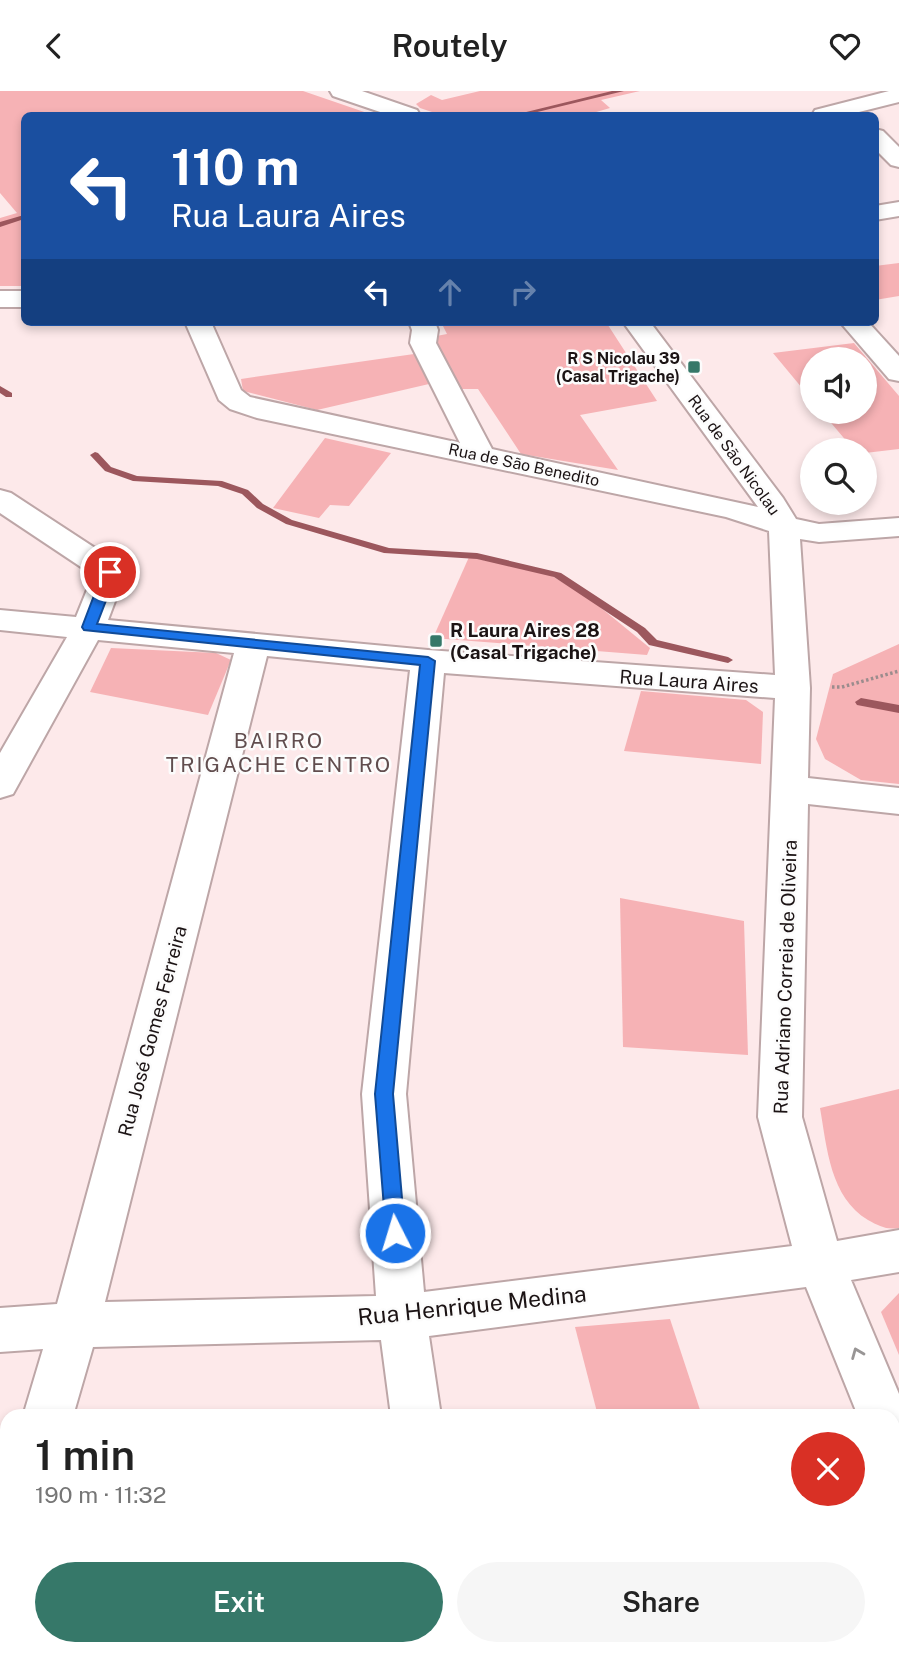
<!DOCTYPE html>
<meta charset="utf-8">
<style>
:root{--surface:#fff;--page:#f6f6f6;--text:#222;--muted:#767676;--accent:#367869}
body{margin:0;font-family:"Public Sans",sans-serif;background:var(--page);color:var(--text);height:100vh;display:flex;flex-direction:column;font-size:26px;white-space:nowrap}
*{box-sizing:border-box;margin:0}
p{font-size:23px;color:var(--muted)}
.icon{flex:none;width:38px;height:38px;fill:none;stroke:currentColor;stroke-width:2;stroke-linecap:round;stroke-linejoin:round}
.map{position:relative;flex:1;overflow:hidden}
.sheet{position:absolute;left:0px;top:1318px;width:900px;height:247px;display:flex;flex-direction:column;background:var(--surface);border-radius:21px 21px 0 0;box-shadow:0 4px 10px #0003}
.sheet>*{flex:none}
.banner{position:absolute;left:21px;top:21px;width:858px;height:214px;border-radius:10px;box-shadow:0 4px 10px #0003;background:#1a4fa0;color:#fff;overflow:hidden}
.fabs{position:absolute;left:800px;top:256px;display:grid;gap:14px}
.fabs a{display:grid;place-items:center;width:77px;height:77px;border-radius:50%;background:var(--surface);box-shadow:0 4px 10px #0003;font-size:35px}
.pin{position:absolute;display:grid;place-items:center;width:60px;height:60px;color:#fff;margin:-30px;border:4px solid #fff;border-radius:50%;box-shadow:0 2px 7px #0007}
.me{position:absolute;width:77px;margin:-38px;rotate:355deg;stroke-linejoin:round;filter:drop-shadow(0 0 5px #0008)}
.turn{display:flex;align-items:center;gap:24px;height:147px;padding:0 35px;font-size:32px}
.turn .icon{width:91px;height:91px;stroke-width:2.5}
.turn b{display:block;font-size:49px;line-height:60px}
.lanes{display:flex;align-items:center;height:66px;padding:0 35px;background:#0003;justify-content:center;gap:35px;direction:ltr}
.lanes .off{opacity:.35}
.round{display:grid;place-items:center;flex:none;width:74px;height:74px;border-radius:37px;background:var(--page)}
.summary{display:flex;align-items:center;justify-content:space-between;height:119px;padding:0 35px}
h1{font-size:42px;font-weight:600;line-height:52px}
.action{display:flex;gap:14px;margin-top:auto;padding:14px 35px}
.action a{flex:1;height:80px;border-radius:42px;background:var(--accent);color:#fff;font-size:28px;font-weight:600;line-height:80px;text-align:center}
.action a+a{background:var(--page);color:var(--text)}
header{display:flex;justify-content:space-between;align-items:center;height:91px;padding:0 35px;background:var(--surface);font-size:32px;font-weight:600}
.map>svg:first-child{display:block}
</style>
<header><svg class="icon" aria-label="back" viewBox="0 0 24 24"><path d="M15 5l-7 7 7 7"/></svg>Routely<svg class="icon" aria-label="heart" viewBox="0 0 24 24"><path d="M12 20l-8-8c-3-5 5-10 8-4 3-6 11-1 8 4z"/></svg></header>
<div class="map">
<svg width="899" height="1563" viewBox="0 0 899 1563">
<rect width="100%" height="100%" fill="#fde9ea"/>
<g fill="#f6b2b5">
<path d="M0,0H303L373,24H24V195H0V127L17,122L0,102Z"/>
<path d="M480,0H640L601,9L610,17L586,24H441L420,17L416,13L431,4L442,9Z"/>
<path d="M899,172V205L875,209V175Z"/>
<path d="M441,231H606L657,310L580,324L618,379L521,363L478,298H456L431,246L447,243Z"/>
<path d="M854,252L899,305V358L865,362L864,359H854L821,320H864V268H812V309L773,262Z"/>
<path d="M414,263L429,293L317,319L243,300L241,288Z"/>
<path d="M325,347L391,362L349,415L330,414L319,427L273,417Z"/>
<path d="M469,466L547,482L589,507L650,557L647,564L433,547Z"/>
<path d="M899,553V693L861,689L825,668L816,648L833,583Z"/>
<path d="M111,557L216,562L231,569L208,624L90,601Z"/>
<path d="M641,600L746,609L763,621L761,673L624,660Z"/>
<path d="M620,807L744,830L748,964L623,956Z"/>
<path d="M899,998V1137C886,1139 879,1135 868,1129C830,1106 827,1057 820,1017Z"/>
<path d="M899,1202V1264L881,1221Z"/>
<path d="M670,1228L702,1325H598L575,1236Z"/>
</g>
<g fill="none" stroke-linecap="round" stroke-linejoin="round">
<g fill="#9c575d" fill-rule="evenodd">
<path d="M612,0H624L525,24H514Z"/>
<path d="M24,124V128L0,136V131Z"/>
<path d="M0,295L12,302V306H6L0,302Z"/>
<path d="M95,361L98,362L111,376L137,385L222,390L248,399L263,413L292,429L389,457L477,462L561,482L645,537L657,549L728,566L733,569L728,572L649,554L637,541L554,486L477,468L384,462L286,433L257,417L242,403L218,395L133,390L105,380L90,364Z"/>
<path d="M861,607L899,614V622L857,614L855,611Z"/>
</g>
<g stroke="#bda6a7" stroke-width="4">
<g id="street">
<path d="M330,0H362L417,19L420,24H389L333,5Z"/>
<path d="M889,0H899V11L847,24H812L815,19Z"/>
<path d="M875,38L883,40L899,56V76L891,74L875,58Z"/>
<path d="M899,111V125L875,129V115Z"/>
<rect x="0" y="200" width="24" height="16"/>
<path d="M185,231H211L241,299L250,306L460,352L410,252L412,239L409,231H435L438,239L436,252L492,358L758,416L623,231H650L783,407L796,428L819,433L899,427V445L819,451L800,448L810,597L808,687L899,697V723L808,713L802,1026L837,1150L899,1139V1181L851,1189L899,1303V1388L892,1385V1325H858L806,1196L429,1245L441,1325H391L381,1249L93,1256L73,1325H23L43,1258L0,1261V1217L57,1213L234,562L98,549L13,703L0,707V662L67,546L0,539V519L76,526L93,484L0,422V399L11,402L121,474L126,481L108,529L428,559L775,584L769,440L726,426L257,327L230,318L219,309ZM267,565L410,579L362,1003L376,1205L105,1211ZM444,582L775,607L758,1026L792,1155L424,1201L406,1003Z"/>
<path d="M840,231H868L899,265V290L889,288Z"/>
<path d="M7,1437V1511L0,1514V1440Z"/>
<path d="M419,1558H474L476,1563H420Z"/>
</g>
</g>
<path stroke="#9b8c8d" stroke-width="3.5" stroke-dasharray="2.5 2.5" stroke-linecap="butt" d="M832,596H842L899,580"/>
<use href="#street" fill="#fff" fill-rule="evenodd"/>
</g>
<defs><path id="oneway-chevron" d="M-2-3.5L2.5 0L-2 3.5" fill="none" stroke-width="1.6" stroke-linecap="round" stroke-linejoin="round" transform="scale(1.75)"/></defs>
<use stroke="#989595" href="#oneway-chevron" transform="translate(857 1262) rotate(-112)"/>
<path fill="#1a73e8" stroke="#114b97" stroke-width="2" d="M110,477L117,481L97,533L428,566L435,570L393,1003L405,1142L402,1148L395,1151L389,1148L386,1142L375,1003L420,574L84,539L82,536L103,481Z"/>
<g fill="#367869" stroke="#fcfcfc" stroke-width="2.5">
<rect x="687" y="269" width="14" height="14" rx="3.5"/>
<rect x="429" y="543" width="14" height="14" rx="3.5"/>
</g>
<g text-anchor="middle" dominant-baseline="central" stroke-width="5" stroke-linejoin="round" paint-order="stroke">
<g font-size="16" font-weight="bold" fill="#1b1314" stroke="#fcfcfc" text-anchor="end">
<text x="680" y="267">R S Nicolau 39<tspan x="680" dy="18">(Casal Trigache)</tspan></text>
</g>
<g font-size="16" fill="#1b1314" stroke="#fcfcfc">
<text transform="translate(734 364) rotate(54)">Rua de São Nicolau</text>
<text transform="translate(524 374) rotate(12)">Rua de São Benedito</text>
</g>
<g font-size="19" font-weight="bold" fill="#1b1314" stroke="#fcfcfc" text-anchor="start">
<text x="450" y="539">R Laura Aires 28<tspan x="450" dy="22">(Casal Trigache)</tspan></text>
</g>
<g font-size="19" fill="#1b1314" stroke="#fcfcfc">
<text transform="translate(689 590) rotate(4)">Rua Laura Aires</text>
<text transform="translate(785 886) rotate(-88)">Rua Adriano Correia de Oliveira</text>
<text transform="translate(152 940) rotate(-75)">Rua José Gomes Ferreira</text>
</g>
<g font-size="21" letter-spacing="2" fill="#614d4e" stroke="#fcfcfc">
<text x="279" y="649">BAIRRO<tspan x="279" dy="24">TRIGACHE CENTRO</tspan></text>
</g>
<g font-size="23" fill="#1b1314" stroke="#fcfcfc">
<text transform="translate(472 1214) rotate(-6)">Rua Henrique Medina</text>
</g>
</g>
</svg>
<div class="fabs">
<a><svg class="icon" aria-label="sound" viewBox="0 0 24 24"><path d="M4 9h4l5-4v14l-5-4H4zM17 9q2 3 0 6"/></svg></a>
<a><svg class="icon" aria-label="search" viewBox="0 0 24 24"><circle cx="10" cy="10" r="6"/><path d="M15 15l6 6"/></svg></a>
</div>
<div class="pin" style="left:110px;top:481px;background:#d93025"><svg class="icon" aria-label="arrive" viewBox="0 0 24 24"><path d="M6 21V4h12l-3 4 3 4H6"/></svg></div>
<svg class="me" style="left:395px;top:1142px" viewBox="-20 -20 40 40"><circle r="17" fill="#1a73e8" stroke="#fff" stroke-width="3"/><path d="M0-11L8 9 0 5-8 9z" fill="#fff"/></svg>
<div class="banner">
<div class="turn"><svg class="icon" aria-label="left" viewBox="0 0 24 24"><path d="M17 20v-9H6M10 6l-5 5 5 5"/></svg><div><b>110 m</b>Rua Laura Aires</div></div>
<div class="lanes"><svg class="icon" aria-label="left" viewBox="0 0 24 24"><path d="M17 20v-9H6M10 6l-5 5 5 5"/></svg><svg class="icon off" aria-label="ahead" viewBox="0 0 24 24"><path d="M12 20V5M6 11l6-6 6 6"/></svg><svg class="icon off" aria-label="right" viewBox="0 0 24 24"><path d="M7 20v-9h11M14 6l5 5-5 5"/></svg></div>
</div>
<section class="sheet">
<div class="summary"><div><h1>1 min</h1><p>190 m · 11:32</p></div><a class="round" style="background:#d93025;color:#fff"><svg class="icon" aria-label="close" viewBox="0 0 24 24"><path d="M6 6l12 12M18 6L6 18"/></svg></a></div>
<div class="action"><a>Exit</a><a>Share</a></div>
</section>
</div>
